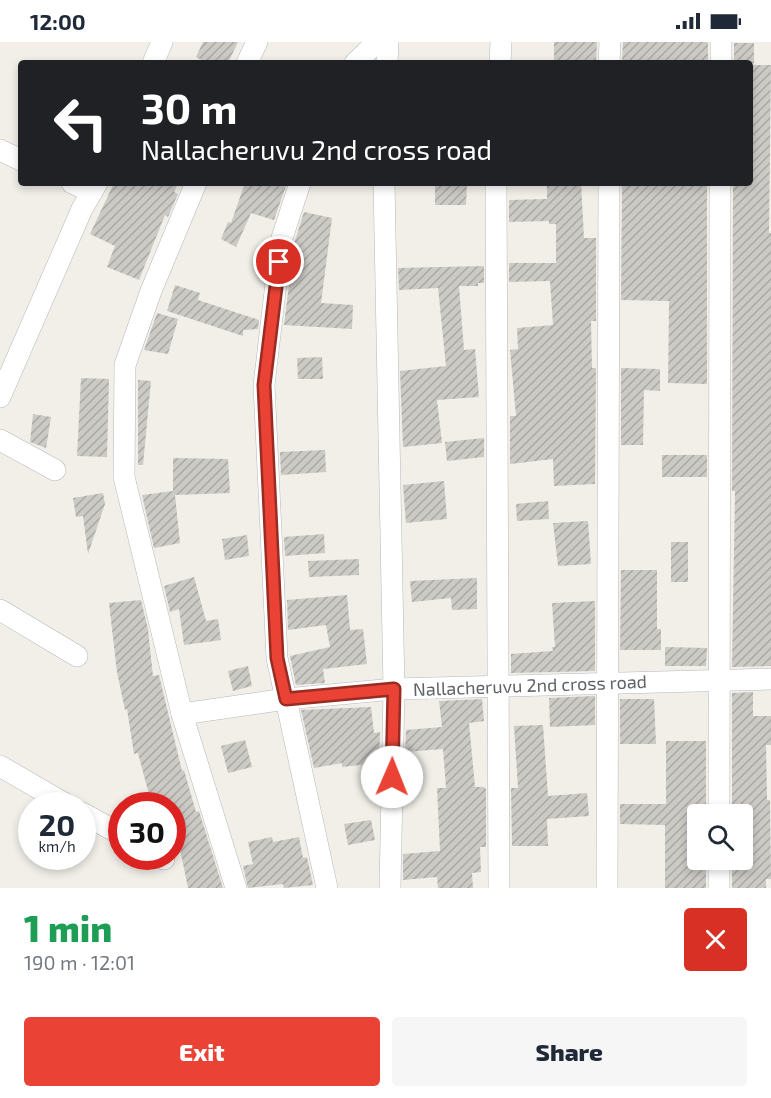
<!DOCTYPE html>
<meta charset="utf-8">
<style>
:root{--surface:#fff;--page:#f6f6f7;--text:#1f2937;--muted:#747a83;--accent:#ea4335}
body{margin:0;font-family:"Exo 2",sans-serif;background:var(--page);color:var(--text);height:100vh;display:flex;flex-direction:column;font-size:22px;white-space:nowrap}
*{box-sizing:border-box;margin:0}
p{font-size:20px;color:var(--muted)}
.icon{flex:none;width:33px;height:33px;fill:none;stroke:currentColor;stroke-width:2;stroke-linecap:round;stroke-linejoin:round}
.map{position:relative;height:846px;overflow:hidden}
.side{display:flex;flex-direction:column;background:var(--surface);flex:1}
.side>*{flex:none}
.banner{position:absolute;left:18px;top:18px;width:735px;height:126px;border-radius:6px;box-shadow:0 3px 9px #0003;background:#202124;color:#fff;overflow:hidden}
.controls{position:absolute;left:687px;top:762px;display:grid;gap:12px}
.controls a{display:grid;place-items:center;width:66px;height:66px;border-radius:6px;background:var(--surface);box-shadow:0 3px 9px #0003;font-size:30px}
.speed{position:absolute;left:18px;top:750px;display:flex;gap:12px;font-size:30px;font-weight:700;text-align:center}
.speed>*{display:grid;place-content:center;width:78px;height:78px;border-radius:50%;background:var(--surface);box-shadow:0 3px 9px #0003;line-height:1}
.speed small{font-size:15px;font-weight:400}
.speed .limit{border:9px solid #d22;background:#fff;color:#111}
.pin{position:absolute;display:grid;place-items:center;width:51px;height:51px;color:#fff;margin:-26px;border:3px solid #fff;border-radius:50%;box-shadow:0 2px 6px #0007}
.me{position:absolute;width:66px;margin:-33px;rotate:1deg;stroke-linejoin:round;filter:drop-shadow(0 0 4px #0008)}
.turn{display:flex;align-items:center;gap:21px;height:126px;padding:0 24px;font-size:27px}
.turn .icon{width:78px;height:78px;stroke-width:2.5}
.turn b{display:block;font-size:42px;line-height:51px}
.round{display:grid;place-items:center;flex:none;width:63px;height:63px;border-radius:6px;background:var(--page)}
.head{display:flex;align-items:center;justify-content:space-between;height:102px;padding:0 24px}
h1{font-size:36px;font-weight:800;line-height:45px;color:#1e9e55}
.primary-button{display:flex;gap:12px;margin-top:auto;padding:12px 24px}
.primary-button a{flex:1;height:69px;border-radius:6px;background:var(--accent);color:#fff;font-size:24px;font-weight:800;line-height:69px;text-align:center}
.primary-button a+a{background:var(--page);color:var(--text)}
.status{display:flex;justify-content:space-between;align-items:center;height:42px;padding:0 30px;background:var(--surface);direction:ltr}
.status svg{height:16px;fill:currentColor}
.map>svg:first-child{display:block}
</style>
<div class="status"><b>12:00</b><svg viewBox="0 0 49 12"><path d="M0 12V9h3v3zM5 12V6h3v6zM10 12V3h3v9zM15 12V0h3v12zM26 1h20v11H26zM47 4h2v5h-2z"/></svg></div>
<div class="map">
<svg width="771" height="846" viewBox="0 0 771 846">
<defs>
<pattern id="building-hatch" width="6" height="6" patternUnits="userSpaceOnUse" patternTransform="scale(1.5)"><rect width="6" height="6" fill="#cccac5"/><path d="M-1 1l2-2M0 6l6-6M5 7l2-2" fill="none" stroke="#a9a8a4"/></pattern>
</defs>
<rect width="100%" height="100%" fill="#f1efe8"/>
<g fill="url(#building-hatch)">
<path d="M203,0H238L228,21H207L196,15Z"/>
<path d="M554,0H597L596,21H554Z"/>
<path d="M623,0H708V21H622Z"/>
<rect x="734" y="1" width="20" height="20"/>
<path d="M750,23H771L769,191H771V624L732,625L735,449H732L733,141H750Z"/>
<path d="M114,141H178L174,150L178,152L168,175L165,173L139,238L107,225L115,204L90,192Z"/>
<path d="M245,141H287L274,178L251,171L236,205L221,197L228,180L231,181Z"/>
<path d="M435,141H467L466,163H435Z"/>
<path d="M547,141H581L584,196H596V279H591L592,326H596L595,442L554,444L553,417L510,422V374H516L510,308L518,307L517,286L553,283L550,239L509,240V221H556V182H549V179L509,180V158L547,157Z"/>
<path d="M622,141H707V342L668,341L669,259L621,258Z"/>
<path d="M304,170L332,176L321,261L353,263L352,287L284,283L294,202Z"/>
<path d="M484,224V241H478V244H459L464,308L475,307L479,355L437,358L442,401L403,405L400,329L446,324L438,246L399,248L398,226Z"/>
<path d="M175,243L200,251L198,258L259,278L258,287L243,288V294L167,269Z"/>
<path d="M157,271L178,277L168,312L144,308Z"/>
<path d="M322,315L323,337H298L297,316Z"/>
<path d="M621,326L660,327V349L644,348L643,403H621Z"/>
<path d="M81,336L109,337L107,415L77,414Z"/>
<path d="M138,338L151,339L143,423H138Z"/>
<path d="M33,372L51,375L46,406L30,400Z"/>
<path d="M484,396V415L447,419L445,400Z"/>
<path d="M325,408L326,430L281,433L280,410Z"/>
<rect x="662" y="413" width="45" height="22"/>
<path d="M173,416L228,417L230,451L175,453L180,501L154,506L142,453L173,449Z"/>
<path d="M444,439L447,477L406,481L403,443Z"/>
<path d="M103,451L105,462L88,512L83,474L76,475L73,456Z"/>
<path d="M548,459L549,477L517,479L516,462Z"/>
<path d="M588,479L591,522L558,524L553,481Z"/>
<path d="M324,492L325,511L285,514L284,495Z"/>
<path d="M247,493L249,514L225,518L222,497Z"/>
<rect x="671" y="500" width="17" height="40"/>
<path d="M359,517V533L309,535L308,519Z"/>
<path d="M621,528H657V587H661V608H620Z"/>
<path d="M194,535L206,579L218,577L221,598L184,603L179,567L170,570L164,544Z"/>
<path d="M477,536V567L452,568L451,556L412,560L410,539Z"/>
<path d="M347,553L350,588L363,587L367,622L323,627L325,641L296,643L290,614L330,605L326,583L288,588L287,558Z"/>
<path d="M141,558L148,587L153,634L159,633L182,729L184,728L196,770L199,769L223,846H188L180,807L172,808V764H152L138,711L134,712L127,667L125,668L117,630L109,561Z"/>
<path d="M595,559V629L511,631V612L553,609L552,605H555L552,561Z"/>
<path d="M665,605L707,606L706,624H665Z"/>
<path d="M248,624L252,644L233,649L228,629Z"/>
<path d="M753,650V674H771V703H766L767,758H770L771,837H766V846H732V820H742V772H732V651Z"/>
<path d="M595,654V683L550,685L549,656Z"/>
<path d="M482,657L484,679L469,681L475,745H484L486,747V805H480L481,830L472,831L473,846H438L437,835L403,838V812L440,809L437,746H446L443,707L405,710L406,688L442,685L439,659Z"/>
<path d="M620,657H654L656,702H620Z"/>
<path d="M371,665L374,691L380,690L379,721L342,725V721L314,726L301,668Z"/>
<path d="M543,683L548,754L587,751L589,774L547,777L548,804H512L511,746H518L514,684Z"/>
<path d="M245,698L252,725L228,731L221,704Z"/>
<path d="M666,699H706V772H698V818H706V846H665V783L620,782V762H666Z"/>
<path d="M371,778L375,798L348,803L344,782Z"/>
<path d="M272,795L273,800L299,795L303,816L307,815L313,843L284,846L283,842L248,846L243,824L253,822L248,800Z"/>
</g>
<g fill="none" stroke-linecap="round" stroke-linejoin="round">
<g stroke="#b5b8bc" stroke-width="22">
<g id="street">
<path d="M153,21L162,0"/>
<path d="M247,21L257,0"/>
<path d="M355,21L377,0"/>
<path d="M387,21L388,0"/>
<path d="M500,21L501,0"/>
<path d="M609,21L610,0"/>
<path d="M721,21V0"/>
<path d="M0,108L21,118"/>
<path d="M72,141L92,150"/>
<path d="M196,141L151,249L125,323L124,435L182,672L236,846"/>
<path d="M300,141L281,199L264,343L277,616L327,846"/>
<path d="M384,141L394,647L390,846"/>
<path d="M496,141L499,846"/>
<path d="M0,355L82,167L97,141"/>
<path d="M0,398L55,428"/>
<path d="M0,568L77,614"/>
<path d="M182,672L286,657L394,647L771,637"/>
<path d="M0,724L69,764"/>
<path d="M82,771L122,793"/>
<path d="M719,772L720,141"/>
<path d="M159,814L164,817"/>
<path d="M719,818V846"/>
<path d="M607,846L609,141"/>
</g>
</g>
<use href="#street" stroke="#fff" stroke-width="21"/>
</g>
<g fill="none" stroke-linecap="round" stroke-linejoin="round">
<g stroke="#982c22" stroke-width="15">
<path id="route" d="M279,220L264,343L277,616L286,657L394,647L392,735"/>
</g>
<use href="#route" stroke="#ea4335" stroke-width="10"/>
</g>
<g text-anchor="middle" dominant-baseline="central" stroke-width="6" stroke-linejoin="round" paint-order="stroke">
<g font-size="18" fill="#5f6368" stroke="#fff">
<text transform="translate(530 643) rotate(-2)">Nallacheruvu 2nd cross road</text>
</g>
</g>
</svg>
<div class="controls">
<a><svg class="icon" aria-label="search" viewBox="0 0 24 24"><circle cx="10" cy="10" r="6"/><path d="M15 15l6 6"/></svg></a>
</div>
<div class="speed"><div>20<small>km/h</small></div><div class="limit">30</div></div>
<div class="pin" style="left:279px;top:220px;background:#d93025"><svg class="icon" aria-label="arrive" viewBox="0 0 24 24"><path d="M6 21V4h12l-3 4 3 4H6"/></svg></div>
<svg class="me" style="left:392px;top:735px" viewBox="-20 -20 40 40"><circle r="19" fill="#fff"/><path d="M0-13L10 11 0 6-10 11z" fill="#ea4335"/></svg>
<div class="banner">
<div class="turn"><svg class="icon" aria-label="left" viewBox="0 0 24 24"><path d="M17 20v-9H6M10 6l-5 5 5 5"/></svg><div><b>30 m</b>Nallacheruvu 2nd cross road</div></div>
</div>
</div>
<section class="side">
<div class="head"><div><h1>1 min</h1><p>190 m · 12:01</p></div><a class="round" style="background:#d93025;color:#fff"><svg class="icon" aria-label="close" viewBox="0 0 24 24"><path d="M6 6l12 12M18 6L6 18"/></svg></a></div>
<div class="primary-button"><a>Exit</a><a>Share</a></div>
</section>
